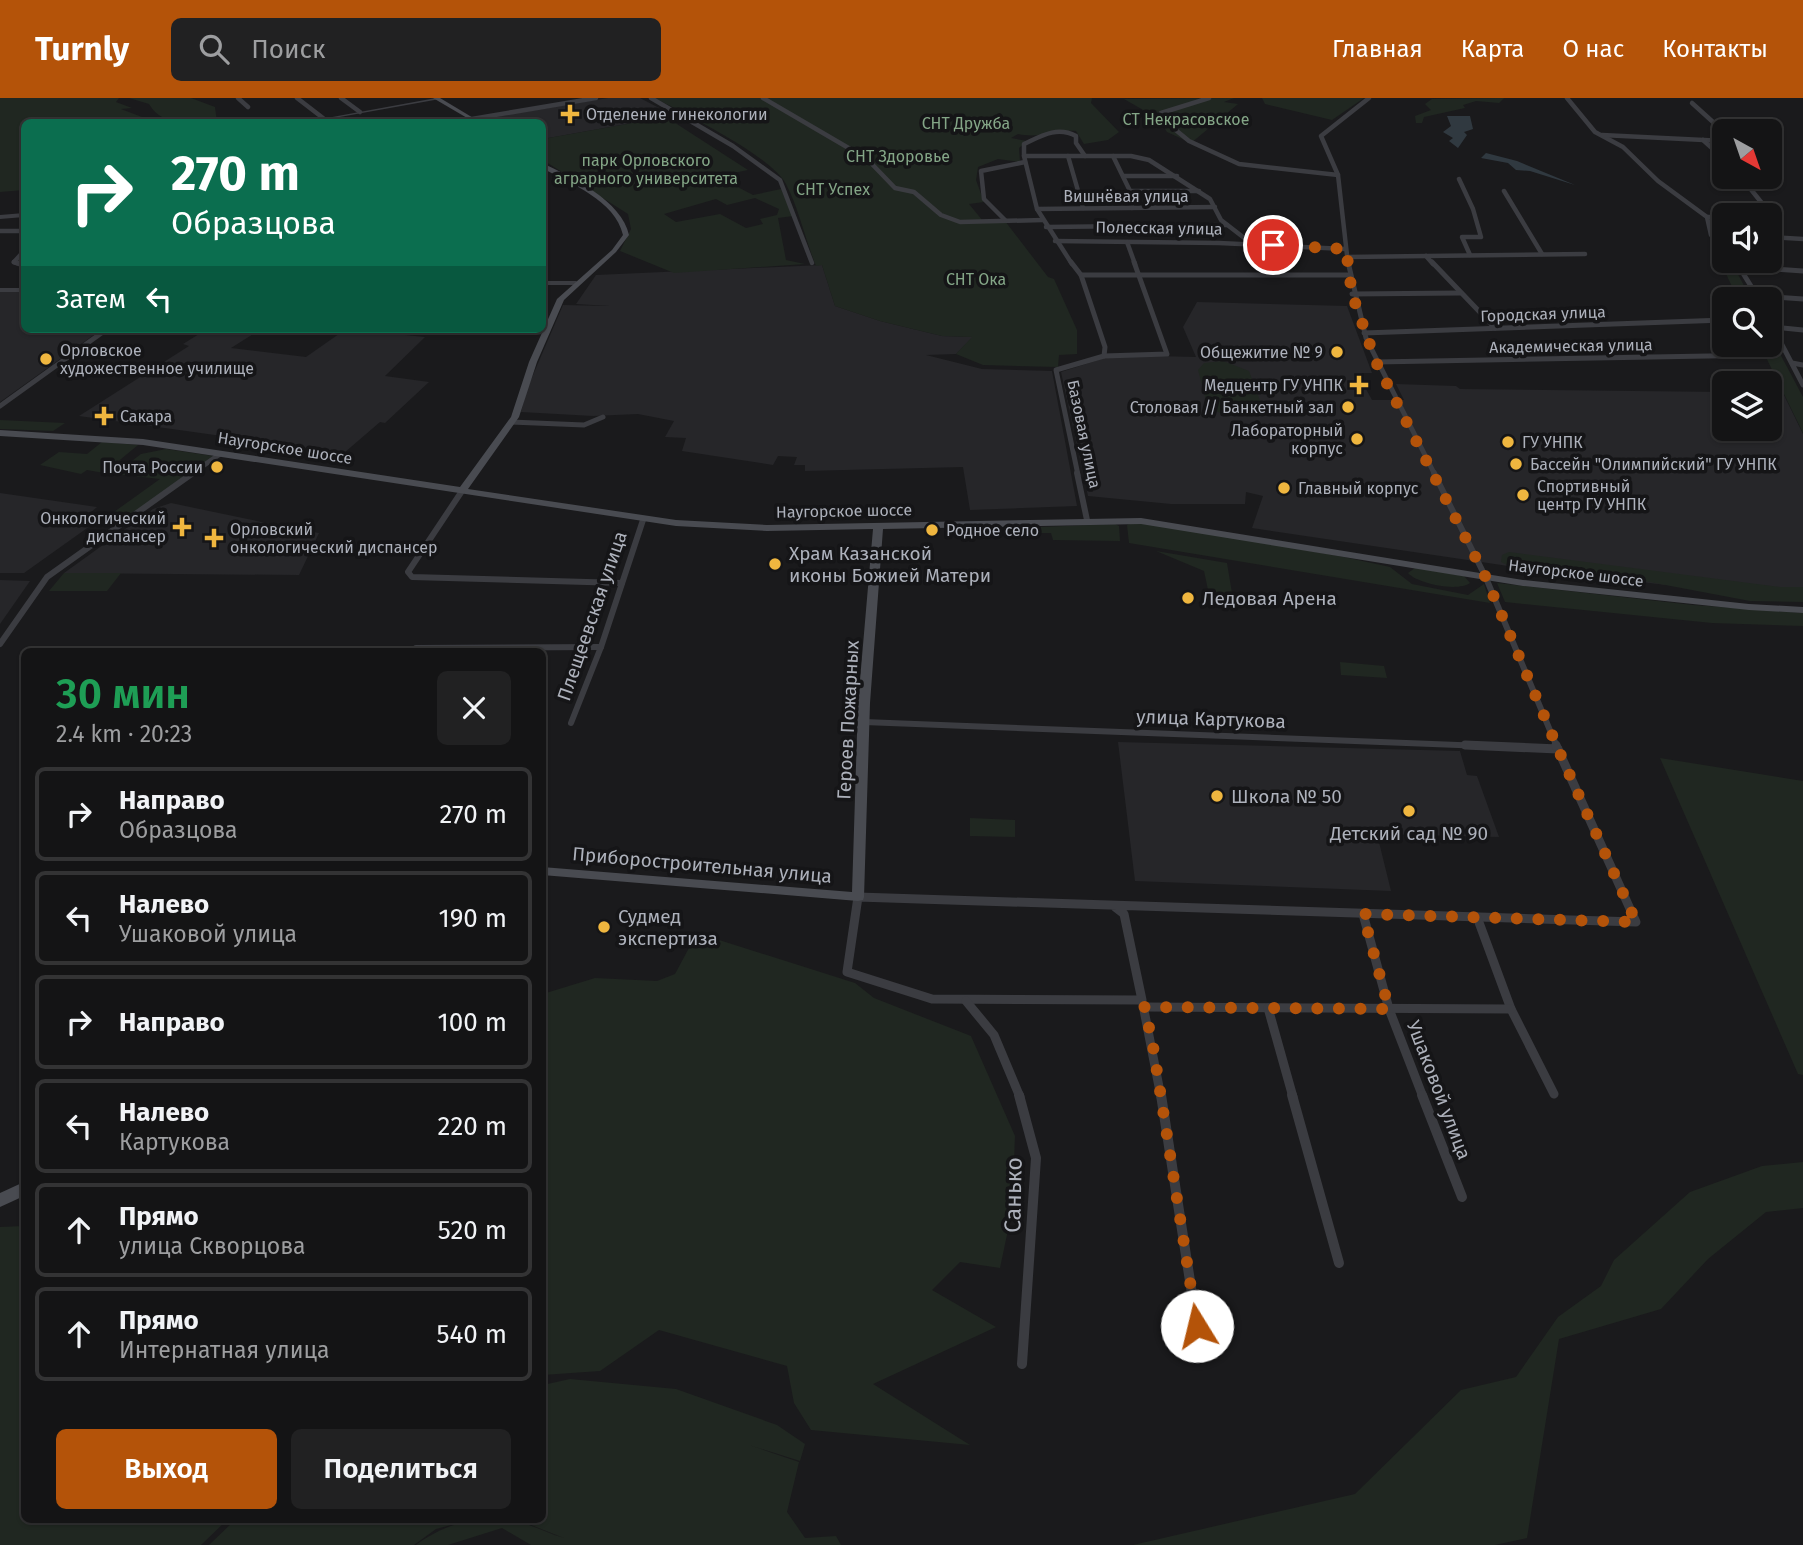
<!DOCTYPE html>
<html lang="ru">
<meta charset="utf-8">
<style>
:root{--surface:#141415;--page:#212122;--text:#f1f3f6;--muted:#9d9ea0;--line:#333334;--accent:#b45309}
body{margin:0;font-family:"Fira Sans",sans-serif;background:var(--page);color:var(--text);height:100vh;display:flex;flex-direction:column;font-size:26px;white-space:nowrap}
*{box-sizing:border-box;margin:0}
p{font-size:23px;color:var(--muted)}
.icon{flex:none;width:38px;height:38px;fill:none;stroke:currentColor;stroke-width:2;stroke-linecap:round;stroke-linejoin:round}
.map{position:relative;flex:1;overflow:hidden}
.panel{position:absolute;left:21px;top:550px;width:525px;height:875px;display:flex;flex-direction:column;background:var(--surface);border-radius:10px;box-shadow:0 2px 5px #0004,0 0 0 2px var(--line)}
.panel>*{flex:none}
.guide{position:absolute;left:21px;top:21px;width:525px;height:214px;border-radius:10px;box-shadow:0 2px 5px #0004,0 0 0 2px var(--line);background:#0b6e4f;color:#fff;overflow:hidden}
.needle{width:46px;rotate:140deg}
.buttons{position:absolute;left:1712px;top:21px;display:grid;gap:14px}
.buttons a{display:grid;place-items:center;width:70px;height:70px;border-radius:10px;background:var(--surface);box-shadow:0 2px 5px #0004,0 0 0 2px var(--line);font-size:35px}
.pin{position:absolute;display:grid;place-items:center;width:60px;height:60px;color:#fff;margin:-30px;border:4px solid #fff;border-radius:50%;box-shadow:0 2px 7px #0007}
.me{position:absolute;width:77px;margin:-38px;rotate:351deg;stroke-linejoin:round;filter:drop-shadow(0 0 5px #0008)}
.turn{display:flex;align-items:center;gap:24px;height:147px;padding:0 35px;font-size:32px}
.turn .icon{width:91px;height:91px;stroke-width:2.5}
.turn b{display:block;font-size:49px;line-height:60px}
.then{display:flex;align-items:center;height:66px;padding:0 35px;background:#0003;gap:14px;font-size:26px}
.round{display:grid;place-items:center;flex:none;width:74px;height:74px;border-radius:10px;background:var(--page)}
.summary{display:flex;align-items:center;justify-content:space-between;height:119px;padding:0 35px}
h1{font-size:42px;font-weight:600;line-height:52px;color:#1e9e55}
.action{display:flex;gap:14px;margin-top:auto;padding:14px 35px}
.action a{flex:1;height:80px;border-radius:10px;background:var(--accent);color:#fff;font-size:28px;font-weight:600;line-height:80px;text-align:center}
.action a+a{background:var(--page);color:var(--text)}
ul{padding:0;list-style:none}
li{display:flex;align-items:center;gap:21px;height:94px;margin:0 14px 10px;padding:0 21px;border:4px solid var(--line);border-radius:10px}
li div{flex:1}
li b{display:block;font-size:26px}
li em{font-style:normal}
header{display:flex;align-items:center;gap:42px;box-sizing:border-box;height:98px;padding:0 35px;background:var(--accent);color:#fff}
header strong{font-size:33px}
nav{display:flex;gap:38px;margin-inline-start:auto;font-size:24px}
.search{width:490px;height:63px;background:var(--page);display:flex;align-items:center;gap:18px;box-sizing:border-box;padding:0 24px;border-radius:10px;color:var(--muted);font-size:26px}
.map>svg:first-child{display:block}
</style>
<header>
<strong>Turnly</strong>
<div class="search"><svg class="icon" aria-label="search" viewBox="0 0 24 24"><circle cx="10" cy="10" r="6"/><path d="M15 15l6 6"/></svg>Поиск</div>
<nav><a>Главная</a><a>Карта</a><a>О нас</a><a>Контакты</a></nav>
</header>
<div class="map">
<svg width="1803" height="1447" viewBox="0 0 1803 1447">
<rect width="100%" height="100%" fill="#1a1a1c"/>
<g fill="#262629">
<path d="M608,0H640L663,12L666,19L543,41L542,24H495L489,20Z"/>
<path d="M822,167L835,208L880,223L942,238L973,239L956,256L926,257L982,271L1052,273L1077,408L970,412L963,369L805,373V367H794L797,359L778,358L773,367L682,353L686,340L665,339L674,323L638,316L593,318L521,314L527,291L563,207L609,208L576,206L596,177Z"/>
<path d="M0,194H24V231H102L0,304Z"/>
<path d="M1197,204L1347,208L1372,275H1362L1363,279L1360,280L1372,302H1404L1396,286L1456,288L1460,291L1724,294V331H1769V295H1783L1803,336V497L1734,495L1515,469L1252,430L1263,398L1246,394L1245,406H1171L1088,398L1061,274L1114,257L1196,259L1183,229Z"/>
<path d="M207,231H261L231,250L306,259L346,231L425,239L385,278L429,284L385,325L380,324L344,355L79,318L189,248L183,246Z"/>
<path d="M0,395L97,409L90,415L104,418L24,475H0Z"/>
<path d="M171,405L290,430L319,435L299,477L64,475L153,411Z"/>
<path d="M0,482L30,483L0,526Z"/>
<path d="M1118,644L1460,653L1467,677L1477,678L1499,739L1377,736L1391,793L1135,783Z"/>
</g>
<g fill="#202721" fill-rule="evenodd">
<path d="M0,0H119L116,4L132,10L121,11L155,24H24V92L0,94Z"/>
<path d="M129,0H191L215,9L217,24C193,25 163,30 149,6Z"/>
<path d="M655,0H1092L1091,5L1119,34L1108,42L1084,46L1076,33C1052,31 1041,41 1018,36L1011,40L1027,43L1019,50L1020,64L998,61L978,69L976,82L984,104L969,106L983,123H1005L1048,179L1054,181L1077,232V256L1059,257L1058,269L983,267L956,256L972,239L942,238L880,223L835,208L822,167L816,168C805,141 799,111 786,86C770,57 685,16 655,0Z"/>
<path d="M1234,0L1224,4L1238,6L1191,45L1167,34L1159,21L1124,1Z"/>
<path d="M1262,0H1364L1332,22L1265,6Z"/>
<path d="M1504,0L1499,5L1476,3L1463,7L1465,10L1424,19L1422,25H1416L1415,18L1431,12L1425,6L1432,1Z"/>
<path d="M666,19L748,72L719,78L727,83L725,86H732L753,97L781,91L793,118L778,120L786,162L805,166L674,175L620,153L631,131L628,116L543,62V41ZM755,100L779,111L777,117L760,121L763,126L746,130L720,116L676,124L664,116L716,101L727,107Z"/>
<path d="M1717,157L1724,163H1731L1751,201H1738Z"/>
<path d="M1769,235L1803,299V335L1760,247H1769Z"/>
<path d="M1223,263L1249,273L1262,308L1253,318H1228L1208,310L1198,272L1204,265Z"/>
<path d="M0,322L65,325L53,333L0,331Z"/>
<path d="M102,344L138,347L104,375L87,372L81,376L40,367L59,354L87,356Z"/>
<path d="M166,351L213,358L131,417L114,414L160,381L115,376L141,356Z"/>
<path d="M1133,425L1166,428L1344,459L1390,469L1412,486L1468,497L1484,486L1490,505L1129,445L1127,427Z"/>
<path d="M1115,426L1119,428L1120,443L1053,442L1051,435H1001L998,438L993,431Z"/>
<path d="M1156,453L1227,465L1234,507L1211,506L1204,473Z"/>
<path d="M1509,454L1780,489H1803V504L1750,503L1639,482L1513,470L1501,464L1502,457Z"/>
<path d="M1415,470L1464,478L1470,485C1458,494 1418,486 1408,475Z"/>
<path d="M64,475H121L107,493H49Z"/>
<path d="M1497,485L1693,507L1803,515V528L1712,525L1505,504Z"/>
<path d="M1340,564L1384,568L1387,580L1341,577Z"/>
<path d="M1660,660L1803,683V977L1798,976Z"/>
<path d="M970,720L1015,722V739L970,738Z"/>
<path d="M697,835L855,885L874,900L971,938L1015,1038L1012,1113L1000,1170L960,1164L932,1192L996,1229L873,1286L970,1347L811,1332L794,1305L787,1268L659,1232L600,1273L543,1277L542,913L546,895L595,880L657,883L675,876Z"/>
<path d="M1803,1064V1110L1766,1114L1708,1161L1661,1211L1559,1241L1527,1440L1495,1447H1133L1355,1396L1461,1292L1516,1279L1558,1219L1601,1188L1614,1162L1690,1094L1762,1068Z"/>
<path d="M24,1128V1421H228L201,1447H0V1129Z"/>
<path d="M570,1281L676,1291L777,1327L805,1346L800,1363L749,1347L799,1364L787,1414L805,1440L836,1438L841,1447H531L502,1430L448,1447H416C441,1428 480,1414 513,1422C530,1426 547,1435 564,1440L516,1421H542L543,1287Z"/>
<path d="M236,1421H474L436,1431L414,1447H209Z"/>
</g>
<g fill="#303940">
<path d="M1447,18H1470L1473,31L1464,34L1467,37L1458,50L1449,43L1453,40L1443,34L1451,28Z"/>
<path d="M1486,55L1517,63L1575,87L1530,73L1516,72L1508,65L1481,60Z"/>
</g>
<g fill="none" stroke-linecap="round" stroke-linejoin="round">
<g stroke="#3b3c41" stroke-width="4.5">
<path d="M238,0L248,9"/>
<path d="M297,0L323,20"/>
<path d="M341,0L360,14"/>
<path d="M651,0L733,48L780,82L812,165"/>
<path d="M763,0L852,52L870,64L895,90L914,94L941,117L960,124L1043,122"/>
<path d="M1209,0L1161,15L1177,21L1166,24L1189,43L1239,66L1338,77"/>
<path d="M1567,0L1595,34L1623,49L1658,83L1707,119L1711,137L1724,150"/>
<path d="M1692,5L1724,34"/>
<path d="M454,24L596,0"/>
<path d="M1602,37L1724,43"/>
<path d="M1703,42L1724,61"/>
<path d="M1024,58V46C1041,38 1057,28 1076,38V45L1085,58"/>
<path d="M1068,58L1083,110"/>
<path d="M1113,58L1130,93L1132,110"/>
<path d="M1124,78H1177"/>
<path d="M1741,79L1773,119H1769"/>
<path d="M1459,81L1473,111L1481,139H1462L1470,157"/>
<path d="M1130,93H1199"/>
<path d="M1504,93L1542,156"/>
<path d="M1037,111L1215,109"/>
<path d="M1707,119H1724"/>
<path d="M1005,122L984,101L981,73L1025,64"/>
<path d="M1046,129L1227,127"/>
<path d="M0,133H24"/>
<path d="M1769,139L1803,141"/>
<path d="M1055,143L1219,145L1346,151"/>
<path d="M1127,144L1135,166"/>
<path d="M1426,158L1433,166"/>
<path d="M1347,159L1585,156"/>
<path d="M1736,163L1738,166"/>
<path d="M19,166L14,164L24,153"/>
<path d="M1072,166L1037,111L1024,58H1131L1149,62L1210,101L1221,122L1252,146"/>
<path d="M1348,166L1338,77L1321,38L1369,0"/>
</g>
<g stroke="#3b3c41" stroke-width="5">
<path d="M14,164L24,167"/>
<path d="M1071,164L1081,177L1105,249L1104,258L1056,272L1078,377"/>
<path d="M1348,164L1366,240L1435,377"/>
<path d="M1432,164L1495,230"/>
<path d="M1736,164L1759,201"/>
<path d="M1742,169L1803,173"/>
<path d="M1081,177H1349"/>
<path d="M1352,196L1460,195"/>
<path d="M1757,198L1803,201"/>
<path d="M1769,222L1803,287"/>
<path d="M1773,229L1803,232"/>
<path d="M1364,235L1724,222"/>
<path d="M1104,258L1167,256L1134,164"/>
<path d="M1376,264L1765,257"/>
<path d="M1792,265L1803,267"/>
<path d="M0,308L107,231"/>
<path d="M511,324L584,327L603,319"/>
<path d="M190,377L220,356"/>
</g>
<g stroke="#3b3c41" stroke-width="6">
<path d="M1077,375L1087,422"/>
<path d="M1434,375L1486,480L1557,649"/>
<path d="M462,393L408,474L412,479L622,485"/>
<path d="M0,546L47,479L193,375"/>
<path d="M416,550L601,549"/>
<path d="M864,624L1510,649"/>
<path d="M571,625L601,549L643,422"/>
</g>
<g stroke="#3b3c41" stroke-width="9">
<path d="M1465,647L1558,651"/>
<path d="M1115,809L1124,816L1142,902L932,901L847,874L858,799L1636,824L1556,647"/>
<path d="M1363,816L1389,911L1423,999"/>
<path d="M1477,819L1511,911L1554,996"/>
<path d="M966,903L994,937L1020,999"/>
<path d="M1143,907L1161,999"/>
<path d="M1144,909L1511,911"/>
<path d="M1268,910L1293,999"/>
</g>
<g stroke="#3b3c41" stroke-width="10">
<path d="M1019,997L1036,1060L1022,1266"/>
<path d="M1161,997L1197,1228"/>
<path d="M1292,997L1339,1165"/>
<path d="M1422,997L1462,1099"/>
</g>
<g fill="#3b3c41" fill-rule="evenodd">
<path d="M436,0L440,1L312,24H305Z"/>
<path d="M24,115V119L0,121V117Z"/>
<path d="M542,183H576L579,185L576,187H542Z"/>
<rect x="0" y="190" width="24" height="4"/>
</g>
<g fill="#494b51" fill-rule="evenodd">
<path d="M433,0H440L480,24H474Z"/>
<path d="M542,65C572,79 622,103 629,137L616,154L564,202L537,264L519,319L468,391L676,422L767,427L1141,420L1523,482L1749,506L1803,509V515L1749,512L1523,488L1141,426L883,431L870,605L864,799L863,802L858,803L542,777V769L852,794L858,605L873,431L767,433L676,428L143,347L0,338V332L143,341L460,389L511,319L529,264L557,201L612,152L623,137C615,102 571,86 542,70Z"/>
<path d="M24,1084V1098L0,1109V1095Z"/>
</g>
</g>
<g fill="none" stroke-linecap="round" stroke-linejoin="round">
<path stroke="#b45309" stroke-width="12" stroke-dasharray="0 21.6" d="M1197,1228L1152,942L1144,909L1389,911L1363,816L1636,824L1558,651L1486,480L1376,264L1352,196L1346,151L1273,147"/>
</g>
<g fill="#efb63f" stroke="#151517" stroke-width="2.5">
<path d="M566.5 5.5h7v7h7v7h-7v7h-7v-7h-7v-7h7z"/>
<circle cx="1337" cy="254" r="7"/>
<circle cx="46" cy="261" r="7"/>
<path d="M1355.5 276.5h7v7h7v7h-7v7h-7v-7h-7v-7h7z"/>
<circle cx="1348" cy="309" r="7"/>
<path d="M100.5 307.5h7v7h7v7h-7v7h-7v-7h-7v-7h7z"/>
<circle cx="1357" cy="341" r="7"/>
<circle cx="1508" cy="344" r="7"/>
<circle cx="1516" cy="366" r="7"/>
<circle cx="217" cy="369" r="7"/>
<circle cx="1284" cy="390" r="7"/>
<circle cx="1523" cy="397" r="7"/>
<path d="M178.5 418.5h7v7h7v7h-7v7h-7v-7h-7v-7h7z"/>
<circle cx="932" cy="432" r="7"/>
<path d="M210.5 429.5h7v7h7v7h-7v7h-7v-7h-7v-7h7z"/>
<circle cx="775" cy="466" r="7"/>
<circle cx="1188" cy="500" r="7"/>
<circle cx="1217" cy="698" r="7"/>
<circle cx="1409" cy="713" r="7"/>
<circle cx="604" cy="829" r="7"/>
</g>
<g text-anchor="middle" dominant-baseline="central" stroke-width="7" stroke-linejoin="round" paint-order="stroke">
<g font-size="16" fill="#adb1bb" stroke="#151517" text-anchor="start">
<text x="586" y="16">Отделение гинекологии</text>
<text x="60" y="252">Орловское<tspan x="60" dy="18">художественное училище</tspan></text>
<text x="1323" y="254" text-anchor="end">Общежитие № 9</text>
<text x="1343" y="287" text-anchor="end">Медцентр ГУ УНПК</text>
<text x="1334" y="309" text-anchor="end">Столовая // Банкетный зал</text>
<text x="120" y="318">Сакара</text>
<text x="1343" y="332" text-anchor="end">Лабораторный<tspan x="1343" dy="18">корпус</tspan></text>
<text x="1522" y="344">ГУ УНПК</text>
<text x="1530" y="366">Бассейн "Олимпийский" ГУ УНПК</text>
<text x="203" y="369" text-anchor="end">Почта России</text>
<text x="1537" y="388">Спортивный<tspan x="1537" dy="18">центр ГУ УНПК</tspan></text>
<text x="1298" y="390">Главный корпус</text>
<text x="166" y="420" text-anchor="end">Онкологический<tspan x="166" dy="18">диспансер</tspan></text>
<text x="230" y="431">Орловский<tspan x="230" dy="18">онкологический диспансер</tspan></text>
<text x="946" y="432">Родное село</text>
</g>
<g font-size="16" fill="#84a687" stroke="#151517">
<text x="1186" y="21">СТ Некрасовское</text>
<text x="966" y="25">СНТ Дружба</text>
<text x="898" y="58">СНТ Здоровье</text>
<text x="646" y="62">парк Орловского<tspan x="646" dy="18">аграрного университета</tspan></text>
<text x="833" y="91">СНТ Успех</text>
<text x="976" y="181">СНТ Ока</text>
</g>
<g font-size="16" fill="#adb1bb" stroke="#151517">
<text x="1126" y="98">Вишнёвая улица</text>
<text transform="translate(1159 130) rotate(1)">Полесская улица</text>
<text transform="translate(1543 216) rotate(-2)">Городская улица</text>
<text transform="translate(1571 248) rotate(-1)">Академическая улица</text>
<text transform="translate(1084 336) rotate(78)">Базовая улица</text>
<text transform="translate(285 350) rotate(9)">Наугорское шоссе</text>
<text transform="translate(844 413) rotate(-1)">Наугорское шоссе</text>
<text transform="translate(1576 475) rotate(7)">Наугорское шоссе</text>
</g>
<g font-size="19" fill="#adb1bb" stroke="#151517" text-anchor="start">
<text x="789" y="455">Храм Казанской<tspan x="789" dy="22">иконы Божией Матери</tspan></text>
<text x="1202" y="500">Ледовая Арена</text>
<text x="1231" y="698">Школа № 50</text>
<text x="1409" y="735" text-anchor="middle">Детский сад № 90</text>
<text x="618" y="818">Судмед<tspan x="618" dy="22">экспертиза</tspan></text>
</g>
<g font-size="19" fill="#adb1bb" stroke="#151517">
<text transform="translate(592 518) rotate(-71)">Плещеевская улица</text>
<text transform="translate(1211 621) rotate(2)">улица Картукова</text>
<text transform="translate(848 622) rotate(-87)">Героев Пожарных</text>
<text transform="translate(702 767) rotate(5)">Приборостроительная улица</text>
<text transform="translate(1439 992) rotate(69)">Ушаковой улица</text>
</g>
<g font-size="23" fill="#adb1bb" stroke="#151517">
<text transform="translate(1013 1097) rotate(-89)">Санько</text>
</g>
</g>
</svg>
<div class="buttons">
<a><svg class="needle" viewBox="-14 -14 28 28"><path d="M0-13l5 13h-10z" fill="#e53935"/><path d="M0 13l5-13h-10z" fill="#9d9ea0"/></svg></a>
<a><svg class="icon" aria-label="sound" viewBox="0 0 24 24"><path d="M4 9h4l5-4v14l-5-4H4zM17 9q2 3 0 6"/></svg></a>
<a><svg class="icon" aria-label="search" viewBox="0 0 24 24"><circle cx="10" cy="10" r="6"/><path d="M15 15l6 6"/></svg></a>
<a><svg class="icon" aria-label="layers" viewBox="0 0 24 24"><path d="M12 4l9 5-9 5-9-5zM3 14l9 5 9-5"/></svg></a>
</div>
<div class="pin" style="left:1273px;top:147px;background:#d93025"><svg class="icon" aria-label="arrive" viewBox="0 0 24 24"><path d="M6 21V4h12l-3 4 3 4H6"/></svg></div>
<svg class="me" style="left:1197px;top:1228px" viewBox="-20 -20 40 40"><circle r="19" fill="#fff"/><path d="M0-13L10 11 0 6-10 11z" fill="#b45309"/></svg>
<div class="guide">
<div class="turn"><svg class="icon" aria-label="right" viewBox="0 0 24 24"><path d="M7 20v-9h11M14 6l5 5-5 5"/></svg><div><b>270 m</b>Образцова</div></div>
<div class="then">Затем<svg class="icon" aria-label="left" viewBox="0 0 24 24"><path d="M17 20v-9H6M10 6l-5 5 5 5"/></svg></div>
</div>
<section class="panel">
<div class="summary"><div><h1>30 мин</h1><p>2.4 km · 20:23</p></div><a class="round"><svg class="icon" aria-label="close" viewBox="0 0 24 24"><path d="M6 6l12 12M18 6L6 18"/></svg></a></div>
<ul>
<li><svg class="icon" aria-label="right" viewBox="0 0 24 24"><path d="M7 20v-9h11M14 6l5 5-5 5"/></svg><div><b>Направо</b><p>Образцова</p></div><em>270 m</em></li>
<li><svg class="icon" aria-label="left" viewBox="0 0 24 24"><path d="M17 20v-9H6M10 6l-5 5 5 5"/></svg><div><b>Налево</b><p>Ушаковой улица</p></div><em>190 m</em></li>
<li><svg class="icon" aria-label="right" viewBox="0 0 24 24"><path d="M7 20v-9h11M14 6l5 5-5 5"/></svg><div><b>Направо</b></div><em>100 m</em></li>
<li><svg class="icon" aria-label="left" viewBox="0 0 24 24"><path d="M17 20v-9H6M10 6l-5 5 5 5"/></svg><div><b>Налево</b><p>Картукова</p></div><em>220 m</em></li>
<li><svg class="icon" aria-label="ahead" viewBox="0 0 24 24"><path d="M12 20V5M6 11l6-6 6 6"/></svg><div><b>Прямо</b><p>улица Скворцова</p></div><em>520 m</em></li>
<li><svg class="icon" aria-label="ahead" viewBox="0 0 24 24"><path d="M12 20V5M6 11l6-6 6 6"/></svg><div><b>Прямо</b><p>Интернатная улица</p></div><em>540 m</em></li>
</ul>
<div class="action"><a>Выход</a><a>Поделиться</a></div>
</section>
</div>
